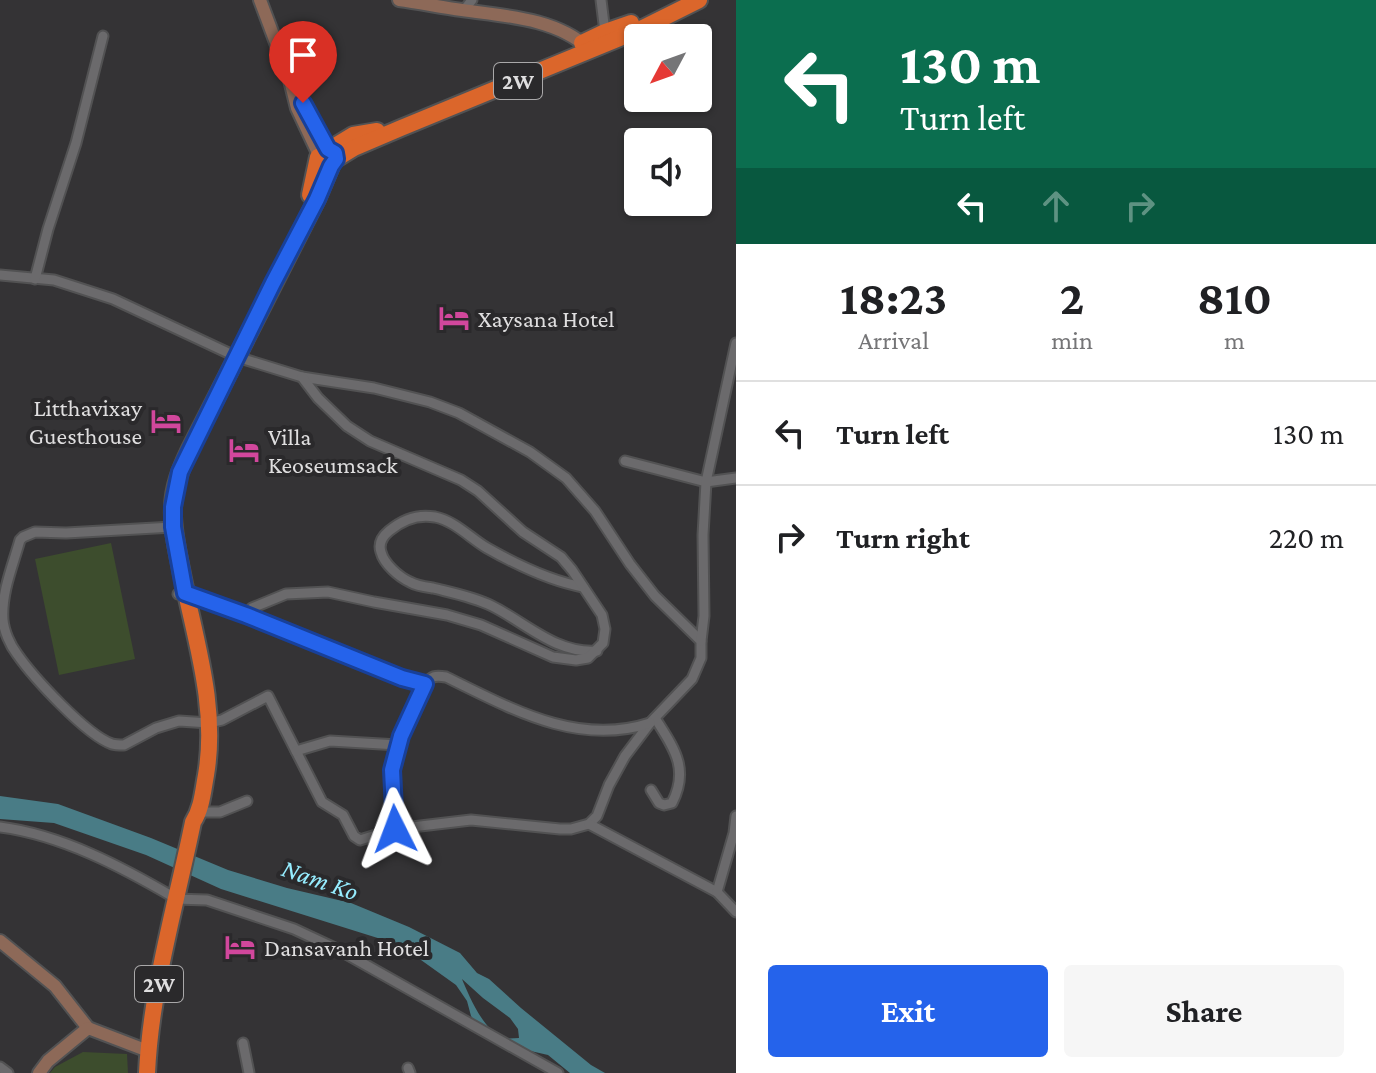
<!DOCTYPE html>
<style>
:root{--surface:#fff;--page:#f6f6f6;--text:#202124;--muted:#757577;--line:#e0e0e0;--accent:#2563eb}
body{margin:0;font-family:"Crimson Pro",serif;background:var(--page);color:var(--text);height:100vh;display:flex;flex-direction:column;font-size:30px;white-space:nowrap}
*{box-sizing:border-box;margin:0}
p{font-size:26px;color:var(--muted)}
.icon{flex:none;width:44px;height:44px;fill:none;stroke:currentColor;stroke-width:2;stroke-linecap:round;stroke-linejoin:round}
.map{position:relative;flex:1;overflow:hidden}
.drawer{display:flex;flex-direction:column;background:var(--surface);width:640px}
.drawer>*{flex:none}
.banner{background:#0b6e4f;color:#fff;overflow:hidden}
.needle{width:52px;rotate:229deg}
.fabs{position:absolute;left:624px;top:24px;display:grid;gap:16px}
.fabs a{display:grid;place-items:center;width:88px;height:88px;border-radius:8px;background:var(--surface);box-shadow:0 2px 6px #0004;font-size:40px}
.pin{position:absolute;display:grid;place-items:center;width:68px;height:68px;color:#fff;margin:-82px -34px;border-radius:50% 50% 50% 0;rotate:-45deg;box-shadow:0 0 8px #0007}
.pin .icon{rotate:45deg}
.me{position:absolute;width:88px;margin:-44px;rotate:357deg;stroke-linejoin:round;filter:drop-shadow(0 0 6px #0008)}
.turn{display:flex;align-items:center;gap:28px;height:168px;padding:0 32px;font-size:36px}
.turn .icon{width:104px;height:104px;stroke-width:2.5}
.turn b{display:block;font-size:56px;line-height:68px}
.lanes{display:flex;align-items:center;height:76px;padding:0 32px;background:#0003;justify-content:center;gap:40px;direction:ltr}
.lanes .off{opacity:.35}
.eta{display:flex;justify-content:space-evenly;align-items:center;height:136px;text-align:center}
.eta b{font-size:48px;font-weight:700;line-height:56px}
.action{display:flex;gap:16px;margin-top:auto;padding:16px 32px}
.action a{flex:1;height:92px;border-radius:8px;background:var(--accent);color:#fff;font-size:32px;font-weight:700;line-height:92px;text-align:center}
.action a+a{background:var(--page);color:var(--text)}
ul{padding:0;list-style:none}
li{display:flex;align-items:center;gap:24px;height:104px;padding:0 32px;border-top:2px solid var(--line)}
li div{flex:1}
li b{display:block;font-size:30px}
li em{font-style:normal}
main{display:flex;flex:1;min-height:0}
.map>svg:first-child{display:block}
</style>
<main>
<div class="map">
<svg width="736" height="1073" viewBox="0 0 736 1073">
<rect width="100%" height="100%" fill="#343335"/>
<g fill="#3d4d2d">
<path d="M111,543L135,659L59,675L35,559Z"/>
<path d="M83,1052L127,1054L128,1073H50L55,1067Z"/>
</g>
<path fill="#497c86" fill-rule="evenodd" d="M0,796L58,804L151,838L228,870L287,888L351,903L409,927L460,953L477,973L489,979L521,1008L591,1065L605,1073H570L548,1055L496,1043L486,1037L471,1016L467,1001L456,985L400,945L221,889L146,855L54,823L0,819ZM462,979L483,998L510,1018L518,1029L519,1038C514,1038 509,1039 505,1038C485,1034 469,996 462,979Z"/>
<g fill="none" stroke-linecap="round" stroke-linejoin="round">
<g stroke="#525253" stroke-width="13">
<g id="street">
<path d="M601,0L605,32L607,35"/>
<path d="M464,10L472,0"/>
<path d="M0,275L54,280L113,299L237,357L302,377L374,388L430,402L459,413L530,452L566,478L595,511L630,564L655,596L701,641V658L692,679L650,723L625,756L609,785L597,816L589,824L571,829H560L471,820L395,829L360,840L354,836L343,815L322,802L268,696L222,720L209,723L179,721L156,728L124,745C120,745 115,745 112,744C86,735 33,677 17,654C10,645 4,631 3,620C1,593 13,565 20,540L23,537L35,532L66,533L173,527"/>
<path d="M35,279L48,229L76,143L103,36"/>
<path d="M625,461L706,482L736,478"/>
<path d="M583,587C550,581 517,565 487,548C470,538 455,521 435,517C418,514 402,520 389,531C383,536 378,543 381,552C384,564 399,577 410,582C417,586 426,587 433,588C453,593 474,597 492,606C526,623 556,654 597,651"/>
<path d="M178,594L185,593L246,615L402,678L425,684"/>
<path d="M246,615L252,608L286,594L328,592L374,602L447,615L481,625L553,657L576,660L588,658L603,643L605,629L602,615L572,570L561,557L523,532L478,491L461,480L370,441L347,426L318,398L302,377"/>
<path d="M701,641L704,616L703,535L706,482L736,343"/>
<path d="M296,751L330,741L398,745"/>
<path d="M651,790L659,803L664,805L672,803C690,768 673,747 655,718"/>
<path d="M199,812H220L247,801"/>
<path d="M589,824L717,892L736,912"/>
<path d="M0,827C62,835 122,867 175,898"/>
<path d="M395,829L392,770L401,736L425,684C432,676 435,675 446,677C510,708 577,747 650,723"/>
<path d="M717,892L734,833L736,816"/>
<path d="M175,899L207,900L294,929L341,951L558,1073"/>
<path d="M243,1043L249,1073"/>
<path d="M0,1067L8,1073"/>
<path d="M408,1068L410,1073"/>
</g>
</g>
<g stroke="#525253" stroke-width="16">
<g id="secondary">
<path d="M260,0L290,80L297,108L319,155"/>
<path d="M399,0C420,3 441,7 462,10C504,16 555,18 588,48"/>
<path d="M303,104L328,149"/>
<path d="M0,941L55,986L88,1028"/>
<path d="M39,1073L48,1061L88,1028L148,1051"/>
</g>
</g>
<g stroke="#525253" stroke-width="20">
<g id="highway">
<path d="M582,43L605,32L631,23"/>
<path d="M330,149L353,135L377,131"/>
<path d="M336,159L354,148L401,128L639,30L699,0"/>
<path d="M310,195L318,157"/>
<path d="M147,1073C151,988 176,905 193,822C202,808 203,791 206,775C218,705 194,637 181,569C177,549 172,528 173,508C173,487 181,468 190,449L317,199L331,166"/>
</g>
</g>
<use href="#street" stroke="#6b6a6c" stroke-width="9"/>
<use href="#secondary" stroke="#8d6958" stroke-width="12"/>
<use href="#highway" stroke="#db662b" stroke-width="16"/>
</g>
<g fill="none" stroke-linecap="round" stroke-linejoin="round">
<g stroke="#184099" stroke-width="20">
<path id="route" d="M303,103L328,149L335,153L336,159L331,166L317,199L273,283L180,472L173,507V527L185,593L246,615L402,678L425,684L401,736L392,770L395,829"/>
</g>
<use href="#route" stroke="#2563eb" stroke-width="14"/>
</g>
<defs>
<g id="hotel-bare" transform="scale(2.4)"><path d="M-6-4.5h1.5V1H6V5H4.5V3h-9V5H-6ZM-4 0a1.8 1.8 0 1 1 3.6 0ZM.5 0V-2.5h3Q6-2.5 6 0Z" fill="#d1479c" stroke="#2a292b" stroke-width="2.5" paint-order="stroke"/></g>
</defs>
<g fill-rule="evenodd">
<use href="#hotel-bare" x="454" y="318"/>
<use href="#hotel-bare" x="166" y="421"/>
<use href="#hotel-bare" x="244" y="450"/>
<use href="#hotel-bare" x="240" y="947"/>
</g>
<g text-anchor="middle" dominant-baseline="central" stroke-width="8" stroke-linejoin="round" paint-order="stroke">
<g fill="#2a292b" stroke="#a9a8a9" stroke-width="2">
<rect x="494" y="63" width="48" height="36" rx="6"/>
<rect x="135" y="966" width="48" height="36" rx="6"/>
</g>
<g font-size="22" font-weight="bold" fill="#dfdedf">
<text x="518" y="81">2W</text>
<text x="159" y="984">2W</text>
</g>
<g font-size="24" fill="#dfdedf" stroke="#2a292b" text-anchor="start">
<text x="478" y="318">Xaysana Hotel</text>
<text x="142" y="407" text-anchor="end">Litthavixay<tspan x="142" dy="28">Guesthouse</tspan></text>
<text x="268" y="436">Villa<tspan x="268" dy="28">Keoseumsack</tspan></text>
<text x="264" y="947">Dansavanh Hotel</text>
</g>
<g font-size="26" font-style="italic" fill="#96edff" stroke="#2a292b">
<text transform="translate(320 880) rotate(19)">Nam Ko</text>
</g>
</g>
</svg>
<div class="fabs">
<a><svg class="needle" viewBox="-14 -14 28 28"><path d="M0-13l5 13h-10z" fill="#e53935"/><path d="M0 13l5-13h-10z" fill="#757577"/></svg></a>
<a><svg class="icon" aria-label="sound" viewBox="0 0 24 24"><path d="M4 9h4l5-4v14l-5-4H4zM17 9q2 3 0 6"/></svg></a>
</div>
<div class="pin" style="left:303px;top:103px;background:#d93025"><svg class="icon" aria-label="arrive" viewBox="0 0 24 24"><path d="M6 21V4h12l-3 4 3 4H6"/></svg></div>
<svg class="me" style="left:395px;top:829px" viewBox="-20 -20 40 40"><path d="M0-17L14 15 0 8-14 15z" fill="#2563eb" stroke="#fff" stroke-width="4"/></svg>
</div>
<section class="drawer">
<div class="banner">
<div class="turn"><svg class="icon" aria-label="left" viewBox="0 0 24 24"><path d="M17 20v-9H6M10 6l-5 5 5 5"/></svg><div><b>130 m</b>Turn left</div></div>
<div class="lanes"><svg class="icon" aria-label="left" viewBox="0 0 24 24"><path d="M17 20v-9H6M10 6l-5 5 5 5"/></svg><svg class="icon off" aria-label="ahead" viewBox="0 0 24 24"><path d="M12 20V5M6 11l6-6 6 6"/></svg><svg class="icon off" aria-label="right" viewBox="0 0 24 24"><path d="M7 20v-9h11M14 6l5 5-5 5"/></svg></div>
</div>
<div class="eta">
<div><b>18:23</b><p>Arrival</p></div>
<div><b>2</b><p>min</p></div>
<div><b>810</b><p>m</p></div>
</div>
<ul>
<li><svg class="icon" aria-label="left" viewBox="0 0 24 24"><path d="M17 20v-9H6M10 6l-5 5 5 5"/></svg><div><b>Turn left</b></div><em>130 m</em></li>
<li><svg class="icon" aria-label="right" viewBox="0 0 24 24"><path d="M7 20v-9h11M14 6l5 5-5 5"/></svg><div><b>Turn right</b></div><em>220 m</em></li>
</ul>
<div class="action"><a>Exit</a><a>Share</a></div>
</section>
</main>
